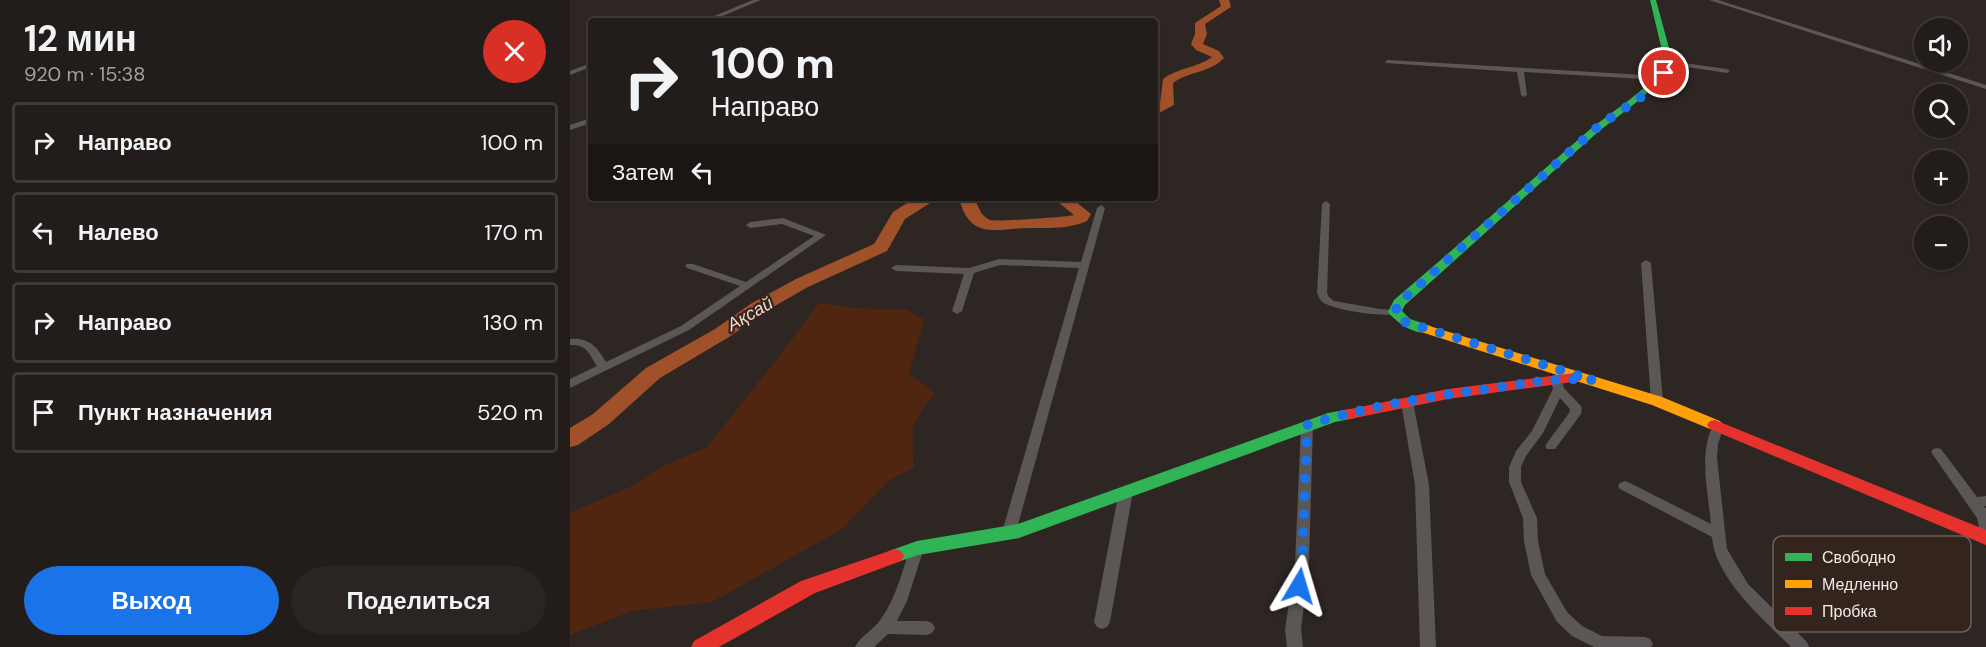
<!DOCTYPE html>
<html lang="ru">
<meta charset="utf-8">
<style>
:root{--surface:#221c1a;--page:#2a2523;--text:#f1f3f6;--muted:#a2a1a2;--line:#3f3a39;--accent:#1a73e8}
body{margin:0;font-family:"DM Sans",sans-serif;background:var(--page);color:var(--text);height:100vh;display:flex;flex-direction:column;font-size:22px;white-space:nowrap}
*{box-sizing:border-box;margin:0}
p{font-size:20px;color:var(--muted)}
.icon{flex:none;width:33px;height:33px;fill:none;stroke:currentColor;stroke-width:2;stroke-linecap:round;stroke-linejoin:round}
.map{position:relative;flex:1;overflow:hidden}
.sheet{display:flex;flex-direction:column;background:var(--surface);width:570px}
.sheet>*{flex:none}
.banner{position:absolute;left:18px;top:18px;width:570px;height:183px;border-radius:6px;box-shadow:0 2px 4px #0004,0 0 0 2px var(--line);background:#221c1a;color:var(--text);overflow:hidden}
.fabs{position:absolute;left:1344px;top:18px;display:grid;gap:12px}
.fabs a{display:grid;place-items:center;width:54px;height:54px;border-radius:50%;background:var(--surface);box-shadow:0 2px 4px #0004,0 0 0 2px var(--line);font-size:30px}
.pin{position:absolute;display:grid;place-items:center;width:51px;height:51px;color:#fff;margin:-26px;border:3px solid #fff;border-radius:50%;box-shadow:0 2px 6px #0007}
.me{position:absolute;width:66px;margin:-33px;rotate:7deg;stroke-linejoin:round;filter:drop-shadow(0 0 4px #0008)}
.turn{display:flex;align-items:center;gap:21px;height:126px;padding:0 24px;font-size:27px}
.turn .icon{width:78px;height:78px;stroke-width:2.5}
.turn b{display:block;font-size:42px;line-height:51px}
.then{display:flex;align-items:center;height:57px;padding:0 24px;background:#0003;gap:12px;font-size:22px}
.round{display:grid;place-items:center;flex:none;width:63px;height:63px;border-radius:32px;background:var(--page)}
.headline{display:flex;align-items:center;justify-content:space-between;height:102px;padding:0 24px}
h1{font-size:36px;font-weight:700;line-height:45px}
.action{display:flex;gap:12px;margin-top:auto;padding:12px 24px}
.action a{flex:1;height:69px;border-radius:36px;background:var(--accent);color:#fff;font-size:24px;font-weight:700;line-height:69px;text-align:center}
.action a+a{background:var(--page);color:var(--text)}
ul{padding:0;list-style:none}
li{display:flex;align-items:center;gap:18px;height:81px;margin:0 12px 9px;padding:0 12px;border:3px solid var(--line);border-radius:6px}
li div{flex:1}
li b{display:block;font-size:22px}
li em{font-style:normal}
main{display:flex;flex:1;min-height:0}
.map>svg:first-child{display:block}
</style>
<main>
<section class="sheet">
<div class="headline"><div><h1>12 мин</h1><p>920 m · 15:38</p></div><a class="round" style="background:#d93025;color:#fff"><svg class="icon" aria-label="close" viewBox="0 0 24 24"><path d="M6 6l12 12M18 6L6 18"/></svg></a></div>
<ul>
<li><svg class="icon" aria-label="right" viewBox="0 0 24 24"><path d="M7 20v-9h11M14 6l5 5-5 5"/></svg><div><b>Направо</b></div><em>100 m</em></li>
<li><svg class="icon" aria-label="left" viewBox="0 0 24 24"><path d="M17 20v-9H6M10 6l-5 5 5 5"/></svg><div><b>Налево</b></div><em>170 m</em></li>
<li><svg class="icon" aria-label="right" viewBox="0 0 24 24"><path d="M7 20v-9h11M14 6l5 5-5 5"/></svg><div><b>Направо</b></div><em>130 m</em></li>
<li><svg class="icon" aria-label="arrive" viewBox="0 0 24 24"><path d="M6 21V4h12l-3 4 3 4H6"/></svg><div><b>Пункт назначения</b></div><em>520 m</em></li>
</ul>
<div class="action"><a>Выход</a><a>Поделиться</a></div>
</section>
<div class="map">
<svg width="1416" height="647" viewBox="0 0 1416 647">
<rect width="100%" height="100%" fill="#2e2623"/>
<path fill="#512610" d="M249,303L286,308L338,310L354,320L339,373L365,394C338,424 342,430 344,468L319,480L272,529L142,602L62,611L0,635V513L62,486L93,466L137,447L211,354Z"/>
<g fill="none" stroke-linecap="round" stroke-linejoin="round">
<g fill="#a05129" fill-rule="evenodd">
<path d="M649,0H659L661,7L635,24L637,34L633,44L649,51L654,58C640,73 619,71 603,83L604,105L585,115V106L590,103L593,79C607,68 627,68 642,57L626,50L621,44L625,34V23L651,6Z"/>
<path d="M345,198H368L335,219L317,251L238,287L196,311L159,337L90,378L39,424L8,445L0,447V428L23,414L76,368L145,329L182,303L226,279L304,244L323,212Z"/>
<path d="M389,198H405C408,207 411,216 420,220C425,222 498,217 504,215L483,198H501L521,214L517,221C498,229 481,228 461,228C428,228 400,242 389,198Z"/>
</g>
<g fill="#5a5756" fill-rule="evenodd">
<path d="M183,0H191L140,21H132Z"/>
<path d="M1139,0H1148L1416,85V89Z"/>
<path d="M818,60L1074,75L1092,80L1089,82L1074,79L954,72L957,95L954,97L951,95L947,72L816,63L815,62Z"/>
<path d="M1099,61L1157,69L1160,71L1157,73L1097,64L1096,63Z"/>
<path d="M21,63V67L0,75V71Z"/>
<path d="M21,118V123L0,130V125Z"/>
<path d="M756,201L760,204L757,293L759,297L764,301L810,309L829,310L830,312L829,314C815,317 769,311 756,304C751,302 749,298 747,293L752,204Z"/>
<path d="M531,205L535,208L446,532L444,536L439,537L434,536L432,532L509,268L430,265L404,273L392,311L387,314L382,311L394,274L326,271L321,268L326,265L399,268L429,259L511,262L527,208Z"/>
<path d="M213,218L256,235L119,330L0,388V379L27,366C19,354 17,344 0,345V339C19,337 27,347 36,362L111,326L170,286L117,268L115,266L117,264H123L176,282L244,236L212,224L180,228L176,225L180,222Z"/>
<path d="M1076,260L1081,263L1093,401L1091,404H1083L1081,401L1071,263Z"/>
<path d="M986,375L990,376L994,388L1010,405L1012,408L1011,414L985,449H977L975,446L977,443L999,413L1000,409L990,398L973,433L956,456L951,467V482L967,518L968,541L975,574L997,612L1012,626L1032,636L1075,637L1080,639L1083,644L1081,647H1024L1002,636L987,622L961,575L954,541L953,518L939,482V467L946,451L962,431L983,389L980,379Z"/>
<path d="M837,398L841,399L843,402L859,485L866,647H850L845,485L831,402L833,399Z"/>
<path d="M737,421L741,422L743,425L739,564L731,629L733,647H717L715,629L725,564L731,425L733,422Z"/>
<path d="M1148,422L1152,423L1154,426L1148,444L1147,458L1157,549L1178,584L1237,642L1239,647H1221C1193,619 1145,578 1142,537L1050,489L1048,486L1050,483L1055,481L1060,483L1141,524C1138,491 1128,453 1144,423Z"/>
<path d="M1367,448L1371,449L1407,497L1416,496V506H1414L1416,509V541L1408,540L1406,536L1409,527L1407,518L1361,452L1363,449Z"/>
<path d="M556,486L561,488L563,491L540,622L537,627L532,629L527,627L524,622L549,491L551,488Z"/>
<path d="M347,542L352,544L354,548L337,601L327,621H357L362,623L365,628L362,633L357,635L318,634L304,647H285C291,635 304,630 311,619C326,597 332,573 340,548L342,544Z"/>
</g>
<g fill="#30b455" fill-rule="evenodd">
<path d="M1080,0H1086L1103,63C1082,96 1048,114 1019,140C957,194 897,250 835,305L832,311L840,319L861,326L863,329L861,332C845,336 827,323 818,312L824,300C889,245 952,188 1017,132C1044,109 1076,93 1095,63Z"/>
<path d="M780,409L785,410L788,414L785,418L765,422L449,538L348,555L325,563L319,561L316,556L319,551L347,541L448,524L758,413Z"/>
</g>
<path fill="#ff9f0a" fill-rule="evenodd" d="M856,325L1092,397L1150,421L1153,425L1150,429H1140L1082,405L851,332L849,329L851,326Z"/>
<g fill="#e5322d" fill-rule="evenodd">
<path d="M1005,373L1010,375L1012,378L1010,381L878,399L780,419L775,418L772,414L775,410L780,409L878,389Z"/>
<path d="M1145,420L1416,530V545L1140,429L1137,425L1140,421Z"/>
<path d="M325,549L331,551L334,556L331,561L245,593L149,647H121L124,641L231,581Z"/>
</g>
</g>
<g fill="none" stroke-linecap="round" stroke-linejoin="round">
<path stroke="#1a73e8" stroke-width="10" stroke-dasharray="0 18" d="M729,586L732,564L737,425C795,407 857,397 917,389C953,384 987,377 1023,380L835,322L825,312L829,303L1030,125L1077,93L1094,73"/>
</g>
<g text-anchor="middle" dominant-baseline="central" stroke-width="4.5" stroke-linejoin="round" paint-order="stroke">
<g font-size="18" font-style="italic" fill="#f0d7cc" stroke="#33251e">
<text transform="translate(180 314) rotate(-30)">Ақсай</text>
</g>
</g>
<rect x="1203" y="536" width="198" height="96" rx="9" fill="#33251e" stroke="#6d6059" stroke-width="1.5"/>
<rect x="1215" y="553" width="27" height="8" fill="#30b455"/>
<rect x="1215" y="580" width="27" height="8" fill="#ff9f0a"/>
<rect x="1215" y="607" width="27" height="8" fill="#e5322d"/>
<g font-size="16" fill="#f3e9e4">
<text x="1252" y="563">Свободно</text>
<text x="1252" y="590">Медленно</text>
<text x="1252" y="617">Пробка</text>
</g>
</svg>
<div class="fabs">
<a><svg class="icon" aria-label="sound" viewBox="0 0 24 24"><path d="M4 9h4l5-4v14l-5-4H4zM17 9q2 3 0 6"/></svg></a>
<a><svg class="icon" aria-label="search" viewBox="0 0 24 24"><circle cx="10" cy="10" r="6"/><path d="M15 15l6 6"/></svg></a>
<a>+</a>
<a>−</a>
</div>
<div class="pin" style="left:1094px;top:73px;background:#d93025"><svg class="icon" aria-label="arrive" viewBox="0 0 24 24"><path d="M6 21V4h12l-3 4 3 4H6"/></svg></div>
<svg class="me" style="left:729px;top:586px" viewBox="-20 -20 40 40"><path d="M0-17L14 15 0 8-14 15z" fill="#1a73e8" stroke="#fff" stroke-width="4"/></svg>
<div class="banner">
<div class="turn"><svg class="icon" aria-label="right" viewBox="0 0 24 24"><path d="M7 20v-9h11M14 6l5 5-5 5"/></svg><div><b>100 m</b>Направо</div></div>
<div class="then">Затем<svg class="icon" aria-label="left" viewBox="0 0 24 24"><path d="M17 20v-9H6M10 6l-5 5 5 5"/></svg></div>
</div>
</div>
</main>
